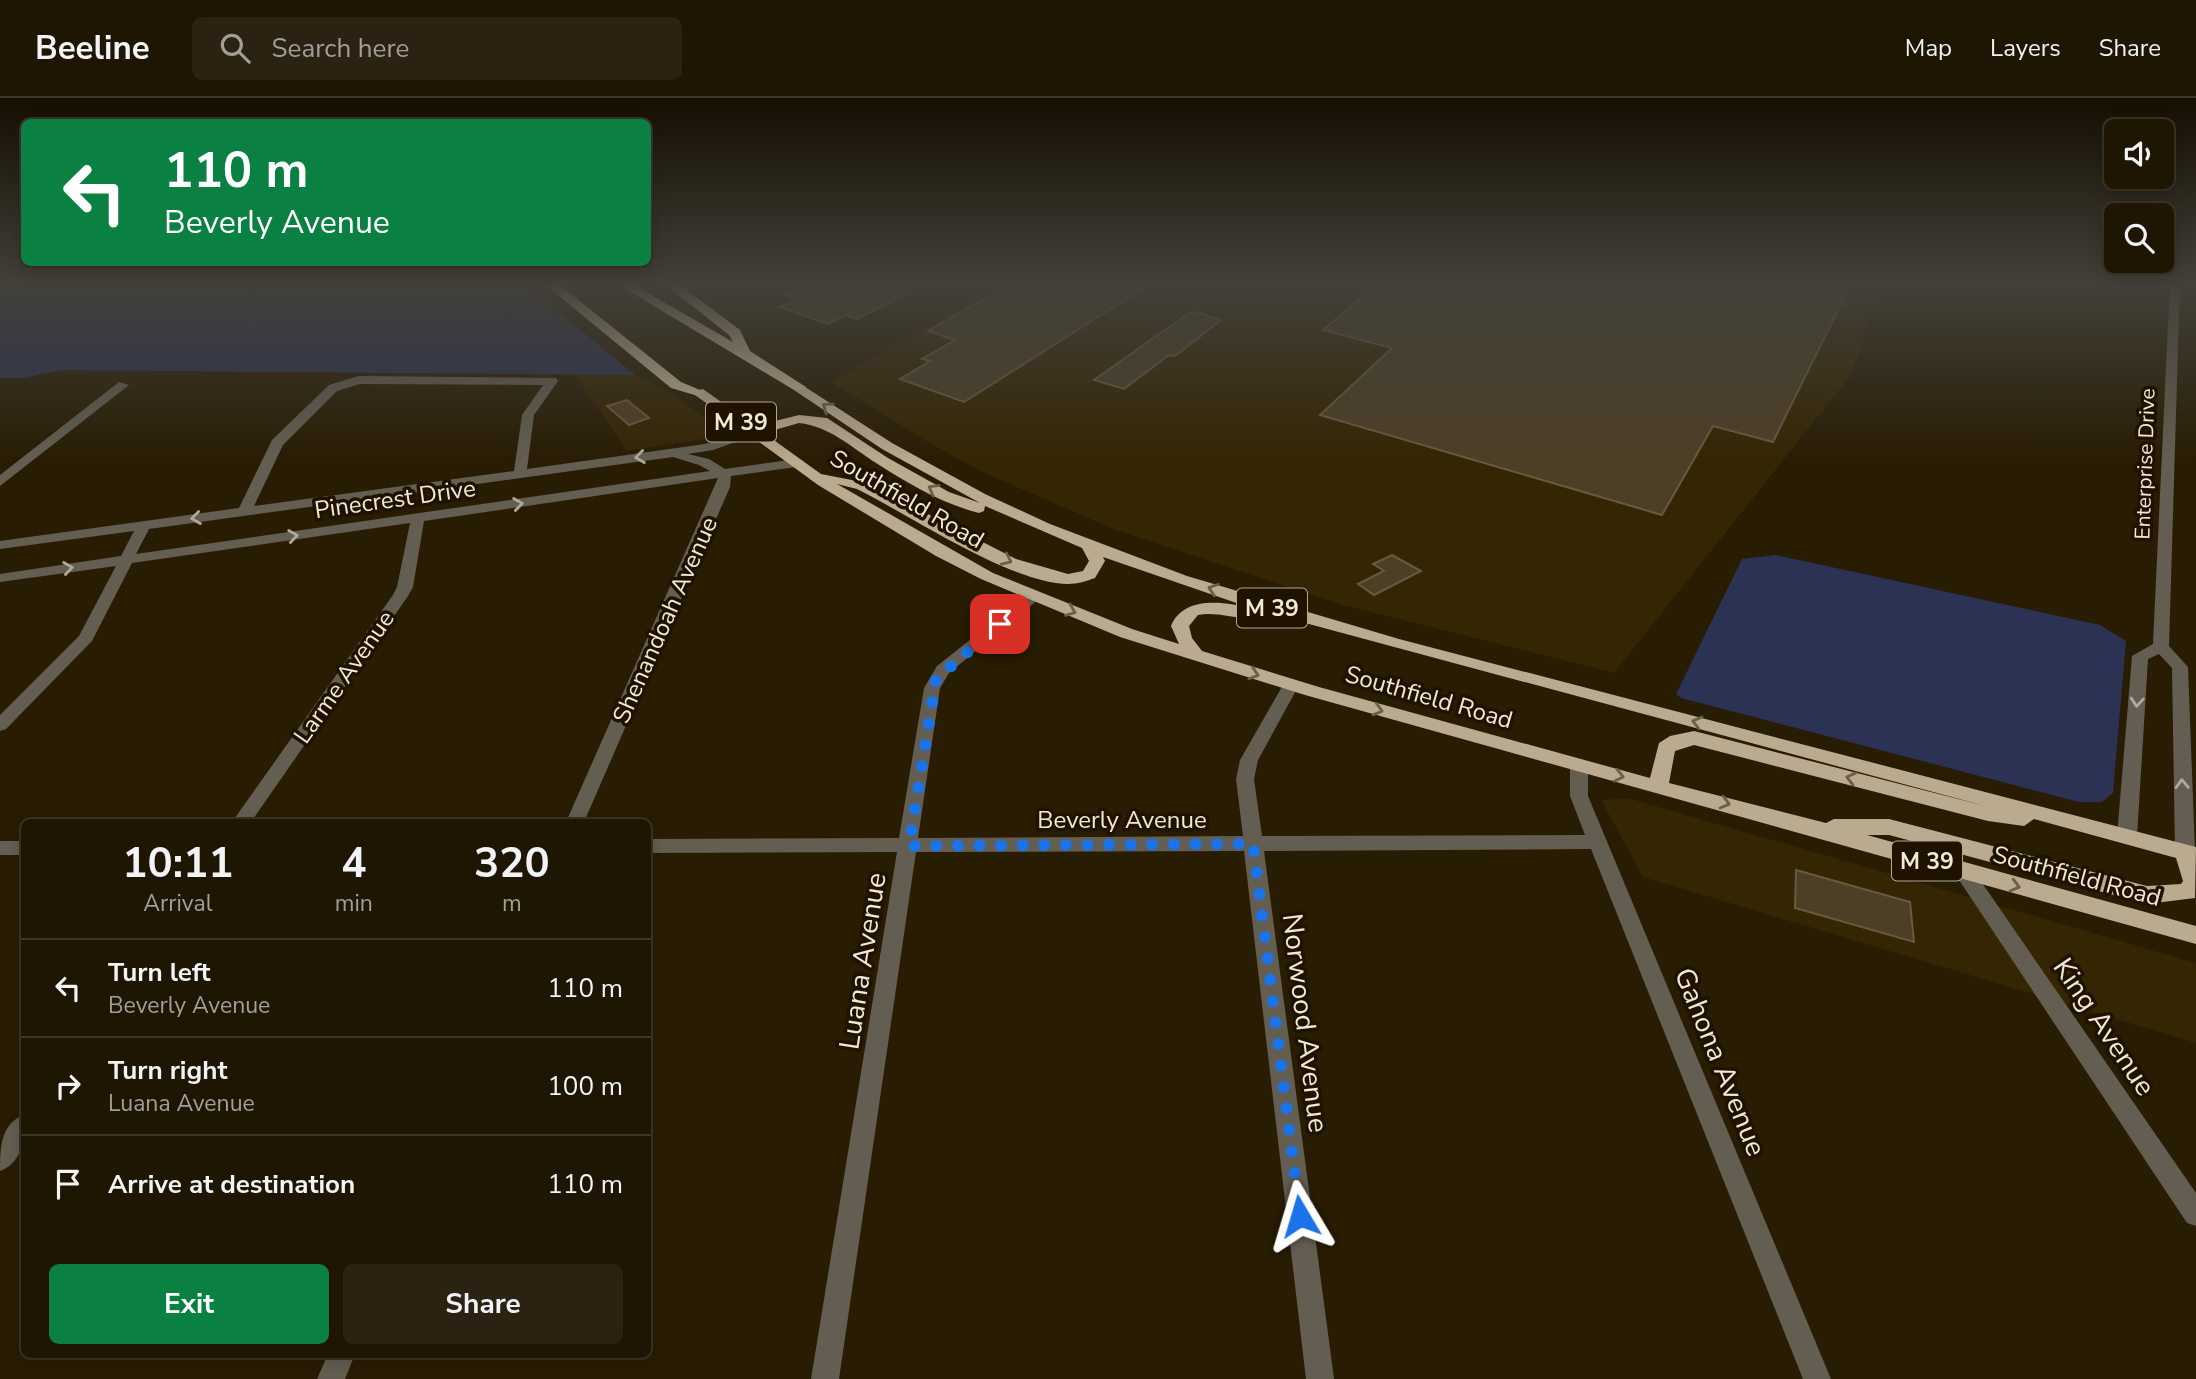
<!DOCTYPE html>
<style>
:root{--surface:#1e1502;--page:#2b2211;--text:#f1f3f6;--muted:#a19f99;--line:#3c3424;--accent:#0b8043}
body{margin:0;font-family:"Nunito Sans",sans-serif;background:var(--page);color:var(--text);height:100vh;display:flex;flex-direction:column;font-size:26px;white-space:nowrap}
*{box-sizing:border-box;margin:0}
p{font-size:23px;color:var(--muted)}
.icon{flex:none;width:38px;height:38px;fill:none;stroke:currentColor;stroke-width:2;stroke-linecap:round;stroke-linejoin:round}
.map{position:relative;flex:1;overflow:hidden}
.side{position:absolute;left:21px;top:721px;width:630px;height:539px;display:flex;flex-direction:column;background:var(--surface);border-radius:10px;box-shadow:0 4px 18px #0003,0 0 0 2px var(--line)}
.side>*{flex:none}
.banner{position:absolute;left:21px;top:21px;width:630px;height:147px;border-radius:10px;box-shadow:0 4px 18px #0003,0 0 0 2px var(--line);background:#0b8043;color:#fff;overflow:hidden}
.controls{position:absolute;left:2104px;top:21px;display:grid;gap:14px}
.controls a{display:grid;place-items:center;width:70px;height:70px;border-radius:10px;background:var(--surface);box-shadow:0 4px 18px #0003,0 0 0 2px var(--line);font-size:35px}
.pin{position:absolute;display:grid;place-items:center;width:60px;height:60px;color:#fff;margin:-30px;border-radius:14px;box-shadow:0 4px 10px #0006}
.me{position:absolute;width:77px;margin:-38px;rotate:353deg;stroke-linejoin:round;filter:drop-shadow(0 0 5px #0008)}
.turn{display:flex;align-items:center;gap:24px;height:147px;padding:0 28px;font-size:32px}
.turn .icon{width:91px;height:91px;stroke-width:2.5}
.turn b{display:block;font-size:49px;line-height:60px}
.eta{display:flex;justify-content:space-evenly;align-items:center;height:119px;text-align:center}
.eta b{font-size:42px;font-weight:700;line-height:49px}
.cta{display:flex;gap:14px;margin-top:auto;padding:14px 28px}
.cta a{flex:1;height:80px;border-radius:10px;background:var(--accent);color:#fff;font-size:28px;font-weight:700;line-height:80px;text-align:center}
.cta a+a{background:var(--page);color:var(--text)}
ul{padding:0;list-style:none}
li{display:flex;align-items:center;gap:21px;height:98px;padding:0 28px;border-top:2px solid var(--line)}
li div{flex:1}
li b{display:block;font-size:26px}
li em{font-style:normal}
header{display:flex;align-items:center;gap:42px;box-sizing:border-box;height:98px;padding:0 35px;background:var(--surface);border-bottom:2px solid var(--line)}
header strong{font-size:33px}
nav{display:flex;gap:38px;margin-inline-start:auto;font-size:24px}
.search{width:490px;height:63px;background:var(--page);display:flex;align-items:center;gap:18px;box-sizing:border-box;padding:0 24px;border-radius:10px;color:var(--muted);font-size:26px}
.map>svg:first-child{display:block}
</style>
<header>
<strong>Beeline</strong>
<div class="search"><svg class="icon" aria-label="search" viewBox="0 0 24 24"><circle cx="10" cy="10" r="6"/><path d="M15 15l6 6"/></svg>Search here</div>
<nav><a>Map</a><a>Layers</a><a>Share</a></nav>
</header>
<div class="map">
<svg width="2196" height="1281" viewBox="0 0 2196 1281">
<rect width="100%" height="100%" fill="#281c03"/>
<g fill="#342503">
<path d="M1001,184H1883L1851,277L1614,575L1342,507L1116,432L982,374L931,346L831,284Z"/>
<path d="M575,277H635L662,289L722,332L711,340L627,353Z"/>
<path d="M1628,700L2196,865V945L1643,779L1601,702Z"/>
</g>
<g fill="#2b3253">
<path d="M21,184H522L635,277L61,272L24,280H0V187Z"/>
<path d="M1776,457L2100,527L2126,543L2113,695L2102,704H2079L1681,600L1676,596L1742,461Z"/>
</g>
<g fill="#4d3f26" stroke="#685a40" stroke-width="2">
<path d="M813,184H913L896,193L906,196L857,221L846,217L828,226L779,209L797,201L786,197Z"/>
<path d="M1013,184H1153L964,304L900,281L930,263L922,261L955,242L928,233Z"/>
<path d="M1380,184H1789L1846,196L1773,344L1713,328L1662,417L1320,317L1392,250L1323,232Z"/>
<path d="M1198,214L1221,222L1175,258L1169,257L1124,291L1094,282L1189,215Z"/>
<path d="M627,302L649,320L629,327L607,308Z"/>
<path d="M1392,457L1421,473L1374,497L1358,486L1384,473L1373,466Z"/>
<path d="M1796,772L1910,804L1914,844L1795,810Z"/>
</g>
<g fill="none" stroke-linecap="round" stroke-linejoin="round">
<g fill="#645e52" fill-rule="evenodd">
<path d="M2170,184H2180L2169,548L2188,569L2195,754L2192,759H2178L2175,754L2172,570L2159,556L2148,561L2137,738L2134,743H2120L2117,738L2132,558L2153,546Z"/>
<path d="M359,278L556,280L558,283L534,317L527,371L705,346L754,329L760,333L758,336L713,352L688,356L709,361L725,371L796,361L803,365L796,369L731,378L730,389L584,724H566L718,380L424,423L413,489L408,498L251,724H232L393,497L397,489L410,425L132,465L92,543L6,631L0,633V617L79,538L116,468L0,484V476L121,458L134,433L0,451V443L239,410L272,342L329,287ZM360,286L543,287L522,317L514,373L254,408L283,347L337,293ZM673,359L699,367L710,373L136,456L149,431Z"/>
<path d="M119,284L129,287L0,388V377Z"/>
<path d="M1034,493L1042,498L1039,501L949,575L940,590L918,740L1243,738L1236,681L1240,662L1283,587L1291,582L1299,587L1258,662L1254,681L1262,738L1585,737L1570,698V668L1579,662L1585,664L1588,668V698L1831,1281H1803L1591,751L1264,753L1334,1281H1306L1244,753L916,754L839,1281H811L897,754L648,755V741L899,740L924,590L937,568L1029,495Z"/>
<rect x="0" y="743" width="24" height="14"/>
<path d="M1964,767L1971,769L2196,1095V1128L2187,1125L1957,779L1954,774L1957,769Z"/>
<path d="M24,1017C26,1039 23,1064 0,1073C0,1051 0,1026 24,1017Z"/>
<path d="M328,1256H355L345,1281H317Z"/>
</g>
<path fill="#b9aa90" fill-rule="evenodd" d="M799,285L892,345L985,396L1050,426L1187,478L1399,541L2196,749L2195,800L2147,806L1889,737H1867L2196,828V846L1305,597L1120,539L981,481L936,458L818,387L691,294L703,291L755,328L799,317L827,320L888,360L949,394L980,405L882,351L794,292V286ZM799,325C829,328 851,349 876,365C907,385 943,406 979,415L984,413L985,408L1082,450L1089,463L1083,473L1068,476L1016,461L867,385L821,376L764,335ZM837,386L857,391C911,418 1010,485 1068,486C1077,486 1087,483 1095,480L1105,463L1103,459L1251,510C1225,504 1184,497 1171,528L1179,546L1132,531L993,475ZM1257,512L1989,709L1694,633L1670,638L1659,645L1650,680L1319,589L1202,553L1192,540L1189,528L1198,517C1218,513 1239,523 1257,519ZM1694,647L1988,723L2024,728L2034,721L2176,760L2183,783L2181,786L2147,788L1889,721H1834L1826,725L1669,685L1675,653Z"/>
<g fill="#c7b79b" fill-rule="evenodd">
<path d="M542,184H556L681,284L705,294L698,298L671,290Z"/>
<path d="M614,184H629L733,244L729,237L662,184H676L740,232L750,253L806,289L804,292H794Z"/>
</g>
</g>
<defs><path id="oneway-chevron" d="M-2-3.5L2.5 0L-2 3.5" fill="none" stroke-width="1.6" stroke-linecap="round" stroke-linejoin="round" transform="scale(1.75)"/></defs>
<g stroke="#6c5e48">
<use href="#oneway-chevron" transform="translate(827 309) rotate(-144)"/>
<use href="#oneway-chevron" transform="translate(933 391) rotate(-151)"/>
<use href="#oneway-chevron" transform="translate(1007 462) rotate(25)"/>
<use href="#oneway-chevron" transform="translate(1213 491) rotate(-162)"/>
<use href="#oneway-chevron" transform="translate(1071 513) rotate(22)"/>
<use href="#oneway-chevron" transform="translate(1254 576) rotate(18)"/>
<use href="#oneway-chevron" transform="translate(1378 612) rotate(16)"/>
<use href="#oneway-chevron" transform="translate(1697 624) rotate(-165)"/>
<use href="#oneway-chevron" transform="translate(1619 678) rotate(13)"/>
<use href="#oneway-chevron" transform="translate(1851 680) rotate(-166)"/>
<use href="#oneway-chevron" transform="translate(1725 705) rotate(15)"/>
<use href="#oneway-chevron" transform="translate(2015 788) rotate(15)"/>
</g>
<g stroke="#b1aa9c">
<use href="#oneway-chevron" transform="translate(640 359) rotate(172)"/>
<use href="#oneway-chevron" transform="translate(518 406) rotate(-8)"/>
<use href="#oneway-chevron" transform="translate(196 420) rotate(172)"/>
<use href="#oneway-chevron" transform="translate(293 438) rotate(-8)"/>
<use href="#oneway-chevron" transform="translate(68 470) rotate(-8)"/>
<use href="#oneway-chevron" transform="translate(2137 604) rotate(94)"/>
<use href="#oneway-chevron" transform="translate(2182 686) rotate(-92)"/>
</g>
<linearGradient id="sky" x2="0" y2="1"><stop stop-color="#160f02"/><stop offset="0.51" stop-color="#424039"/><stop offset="1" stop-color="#424039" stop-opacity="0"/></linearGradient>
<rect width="2196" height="364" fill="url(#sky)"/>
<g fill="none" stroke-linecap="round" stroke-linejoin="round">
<path stroke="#1a73e8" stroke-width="12" stroke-dasharray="0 21.6" d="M1000,526L936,581L909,748L1253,746L1300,1118"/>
</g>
<g text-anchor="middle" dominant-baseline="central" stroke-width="7" stroke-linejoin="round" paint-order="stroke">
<g font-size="21" fill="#f0e8d9" stroke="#1f1300">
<text transform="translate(2145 366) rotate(-88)">Enterprise Drive</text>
</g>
<g fill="#1f1300" stroke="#b1a898" stroke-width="2">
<rect x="706" y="304.5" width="70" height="39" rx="5"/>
<rect x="1237" y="490.5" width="70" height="39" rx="5"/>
<rect x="1892" y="743.5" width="70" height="39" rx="5"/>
</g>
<g font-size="23" font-weight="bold" fill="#f0e8d9">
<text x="741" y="324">M 39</text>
<text x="1272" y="510">M 39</text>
<text x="1927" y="763">M 39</text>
</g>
<g font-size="24" fill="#f0e8d9" stroke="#1f1300">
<text transform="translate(395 401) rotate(-8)">Pinecrest Drive</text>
<text transform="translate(907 401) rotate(30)">Southfield Road</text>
<text transform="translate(665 522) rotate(-66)">Shenandoah Avenue</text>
<text transform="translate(344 579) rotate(-55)">Larme Avenue</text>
<text transform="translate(1429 599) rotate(16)">Southfield Road</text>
<text x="1122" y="722">Beverly Avenue</text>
<text transform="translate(2077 778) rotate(15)">Southfield Road</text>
</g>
<g font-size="28" fill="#f0e8d9" stroke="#1f1300">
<text transform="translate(863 863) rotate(-81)">Luana Avenue</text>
<text transform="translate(1305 925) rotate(83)">Norwood Avenue</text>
<text transform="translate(2104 929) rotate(56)">King Avenue</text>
<text transform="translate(1720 964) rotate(68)">Gahona Avenue</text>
</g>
</g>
</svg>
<div class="controls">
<a><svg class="icon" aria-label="sound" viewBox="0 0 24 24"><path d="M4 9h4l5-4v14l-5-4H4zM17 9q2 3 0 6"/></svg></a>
<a><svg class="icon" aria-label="search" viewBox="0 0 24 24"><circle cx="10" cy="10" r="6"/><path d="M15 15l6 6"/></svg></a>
</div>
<div class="pin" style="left:1000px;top:526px;background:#d93025"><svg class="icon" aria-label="arrive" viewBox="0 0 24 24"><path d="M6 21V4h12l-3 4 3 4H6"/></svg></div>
<svg class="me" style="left:1300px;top:1118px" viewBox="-20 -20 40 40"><path d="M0-17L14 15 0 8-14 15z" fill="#1a73e8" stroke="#fff" stroke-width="4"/></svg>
<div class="banner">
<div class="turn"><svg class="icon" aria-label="left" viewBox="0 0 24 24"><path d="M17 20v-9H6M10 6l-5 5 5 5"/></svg><div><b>110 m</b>Beverly Avenue</div></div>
</div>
<section class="side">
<div class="eta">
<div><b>10:11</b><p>Arrival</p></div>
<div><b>4</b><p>min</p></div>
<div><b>320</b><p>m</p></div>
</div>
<ul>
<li><svg class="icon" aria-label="left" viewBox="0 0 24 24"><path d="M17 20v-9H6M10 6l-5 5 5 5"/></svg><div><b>Turn left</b><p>Beverly Avenue</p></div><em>110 m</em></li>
<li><svg class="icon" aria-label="right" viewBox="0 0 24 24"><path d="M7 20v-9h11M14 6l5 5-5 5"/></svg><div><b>Turn right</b><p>Luana Avenue</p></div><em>100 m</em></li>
<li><svg class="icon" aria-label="arrive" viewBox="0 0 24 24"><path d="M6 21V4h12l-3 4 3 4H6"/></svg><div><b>Arrive at destination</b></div><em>110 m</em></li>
</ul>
<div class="cta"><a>Exit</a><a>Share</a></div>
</section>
</div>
